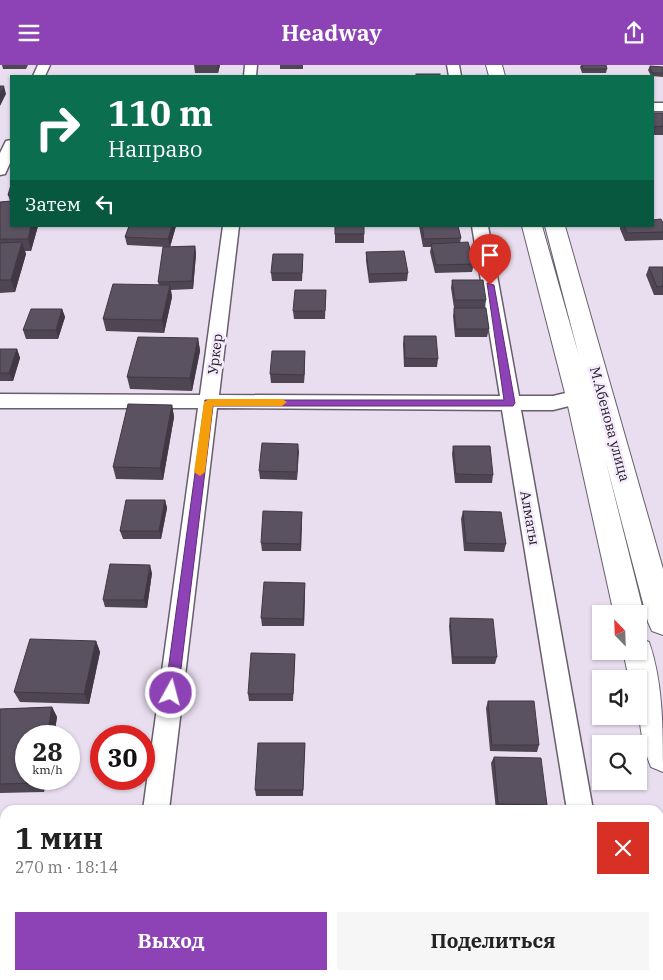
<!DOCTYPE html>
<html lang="ru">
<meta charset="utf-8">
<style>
:root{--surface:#fff;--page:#f6f6f6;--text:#222;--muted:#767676;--accent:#8d43b5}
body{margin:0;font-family:"IBM Plex Serif",serif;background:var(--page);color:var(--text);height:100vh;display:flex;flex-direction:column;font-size:19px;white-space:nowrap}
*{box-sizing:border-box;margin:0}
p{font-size:16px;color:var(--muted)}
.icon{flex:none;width:28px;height:28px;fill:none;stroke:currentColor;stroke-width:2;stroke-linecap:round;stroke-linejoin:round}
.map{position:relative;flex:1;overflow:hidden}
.side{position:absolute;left:0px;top:740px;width:664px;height:175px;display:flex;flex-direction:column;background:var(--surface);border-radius:15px 15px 0 0;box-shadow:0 1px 4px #0004}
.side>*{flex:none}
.banner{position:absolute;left:10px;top:10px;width:644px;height:152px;border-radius:0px;box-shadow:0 1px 4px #0004;background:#0b6e4f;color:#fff;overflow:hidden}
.needle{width:32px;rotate:337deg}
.buttons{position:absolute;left:592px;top:540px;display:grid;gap:10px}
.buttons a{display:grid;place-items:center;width:55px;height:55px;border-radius:0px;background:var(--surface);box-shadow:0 1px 4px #0004;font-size:25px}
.speed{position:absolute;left:15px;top:660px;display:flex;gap:10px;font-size:25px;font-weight:700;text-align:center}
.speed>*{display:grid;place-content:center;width:65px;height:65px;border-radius:50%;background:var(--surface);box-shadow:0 1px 4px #0004;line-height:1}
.speed small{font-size:12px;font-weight:400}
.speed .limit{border:8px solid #d22;background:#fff;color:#111}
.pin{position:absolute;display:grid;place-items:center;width:42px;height:42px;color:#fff;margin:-51px -21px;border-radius:50% 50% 50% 0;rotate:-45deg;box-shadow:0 0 5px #0007}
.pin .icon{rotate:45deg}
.me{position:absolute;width:55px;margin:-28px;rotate:7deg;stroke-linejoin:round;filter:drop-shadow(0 0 4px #0008)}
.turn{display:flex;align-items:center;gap:18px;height:105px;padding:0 15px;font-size:22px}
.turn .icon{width:65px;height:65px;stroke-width:2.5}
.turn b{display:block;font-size:35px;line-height:42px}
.then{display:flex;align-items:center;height:48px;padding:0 15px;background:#0003;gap:10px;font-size:19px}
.round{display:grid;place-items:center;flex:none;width:52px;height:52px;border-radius:0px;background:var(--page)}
.head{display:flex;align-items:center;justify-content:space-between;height:85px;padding:0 15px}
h1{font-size:30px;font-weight:700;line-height:38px}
.button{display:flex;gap:10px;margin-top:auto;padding:10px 15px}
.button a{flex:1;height:58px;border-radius:0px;background:var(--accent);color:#fff;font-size:20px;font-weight:700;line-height:58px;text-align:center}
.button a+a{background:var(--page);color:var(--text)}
header{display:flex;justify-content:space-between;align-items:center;height:65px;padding:0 15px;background:var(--accent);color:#fff;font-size:22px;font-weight:700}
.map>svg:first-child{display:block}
</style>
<header><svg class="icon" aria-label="menu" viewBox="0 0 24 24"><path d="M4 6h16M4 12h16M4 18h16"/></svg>Headway<svg class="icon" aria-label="share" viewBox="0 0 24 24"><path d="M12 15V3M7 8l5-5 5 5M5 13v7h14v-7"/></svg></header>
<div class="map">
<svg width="663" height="915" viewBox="0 0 663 915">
<rect width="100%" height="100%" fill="#e8deef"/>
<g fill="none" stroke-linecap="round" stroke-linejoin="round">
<g stroke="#685f6e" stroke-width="3">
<g id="minor">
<path d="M38,0H50L45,11H33Z"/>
<path d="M245,0H257L256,11H244Z"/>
<path d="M447,0H459L461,11H449Z"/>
<rect x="652" y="38" width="11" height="8"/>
<path d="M11,75V96L5,109L0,110V88L6,76Z"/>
<path d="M223,161H239L219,330L500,331L472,161H488L519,331H553L578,325L585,327L587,332L585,337L553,345H521L593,745H567L502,345L217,343L169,745H143L198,343H0V329L200,330Z"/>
<path d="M120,910H150L149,915H119Z"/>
<path d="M594,910H624L625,915H595Z"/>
</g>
</g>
<g stroke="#685f6e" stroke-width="2">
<g id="secondary">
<path d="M486,0H502L505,11H489Z"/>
<path d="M522,161H542L579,291L545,161H565L663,504V570L652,566L648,557L605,393L644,549L639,558V549H614L566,332Z"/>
<path d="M639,573L649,577C663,617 663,663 663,707L651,702C638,671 639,646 639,614H629L623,586H639Z"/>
</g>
</g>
<use href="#minor" fill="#fff" fill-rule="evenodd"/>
<use href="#secondary" fill="#fff" fill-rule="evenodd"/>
</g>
<g fill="#4e4753">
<path d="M2,0H28L26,4H3Z"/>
<path d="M194,0H220L218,8H195Z"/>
<rect x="280" y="0" width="23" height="4"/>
<path d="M581,0H606L607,4L606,8H582L580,2Z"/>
<path d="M650,1L663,2V12L651,11L648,5Z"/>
<rect x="652" y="48" width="11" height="22"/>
<path d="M11,120V161H38L31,186H25L26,189L15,227L0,228V137L10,136L8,130Z"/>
<path d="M663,158V175L625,176L620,164V161H652Z"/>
<path d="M129,161H176L170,182L195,181L196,189L193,224L171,225L172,232L164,268L106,266L103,254L159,220L158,217L166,182L127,180L125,172Z"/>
<rect x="335" y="161" width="29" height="17"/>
<path d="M419,161H458L461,173L460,178L474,199L472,207L435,208L430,187L431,182H423Z"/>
<path d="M366,187L408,208L407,216L369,218L366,196Z"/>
<path d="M303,198L302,216H272L271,208Z"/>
<path d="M649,202H663V230H654L646,210Z"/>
<path d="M452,215L486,235L485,243L489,264L487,272H455L453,251L454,243L451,223Z"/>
<path d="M326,225L325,254H294L293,246Z"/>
<path d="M62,244L65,252L58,274H26L23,265Z"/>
<path d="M404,271L438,294L437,302H404L403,279Z"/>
<path d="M198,273L200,286L192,326L130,324L127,312Z"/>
<path d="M0,284H17L20,293L13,316H0Z"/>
<path d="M305,295L304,318H271L270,309Z"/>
<path d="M172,340L174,352L163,415L116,414L113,402Z"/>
<path d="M298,379L297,415L260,414L259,406Z"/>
<path d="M453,381L493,410L492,418H455L452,389Z"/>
<path d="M165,435L167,443L161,474H123L120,466Z"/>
<path d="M463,446L506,479L504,487L464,486L461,454Z"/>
<path d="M302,447L301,486H262L261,478Z"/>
<path d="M152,508L147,543L105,542L103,535Z"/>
<path d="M305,525L304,561H262L261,553Z"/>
<path d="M450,553L497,592L495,599H452L449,561Z"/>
<path d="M96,576L100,587L89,639L20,637L14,627Z"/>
<path d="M295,589V596L293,636H249L248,629Z"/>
<path d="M488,636L539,680L537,687L490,686L486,643Z"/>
<path d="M52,642L57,652L54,671H26L46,714L44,727L0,728V644Z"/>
<path d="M305,678L303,731H256L255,725Z"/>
<path d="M494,692L547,740L545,745H496L491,698Z"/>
</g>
<g fill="#403944">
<path d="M217,0H220L218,8Z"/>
<path d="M4,21L6,29L0,41V28Z"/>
<path d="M31,161H38L31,186L28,174Z"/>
<path d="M172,161H176L170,182L168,174Z"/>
<path d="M22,177L26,189L15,227L11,215Z"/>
<path d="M195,181L196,189L193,224L192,216Z"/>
<path d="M170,220L172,232L164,268L162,255Z"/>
<path d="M62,244L65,252L58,274L56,265Z"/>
<path d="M198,273L200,286L192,326L190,313Z"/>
<path d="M17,284L20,293L13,316L9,308Z"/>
<path d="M305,286V295L304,318V310Z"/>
<path d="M172,340L174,352L163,415L160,403Z"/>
<path d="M298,379L299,387L297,415V407Z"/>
<path d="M165,435L167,443L161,474L159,466Z"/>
<path d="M302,447V455L301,486L300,479Z"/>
<path d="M150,500L152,508L147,543L144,535Z"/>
<path d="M305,518V525L304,561L303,554Z"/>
<path d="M96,576L100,587L89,639L84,629Z"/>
<path d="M52,642L57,652L54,671H47Z"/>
<path d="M39,714H46L44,727L38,718Z"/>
<rect x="60" y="910" width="7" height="5"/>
</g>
<g fill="#5b5261" stroke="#403944">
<path d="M582,0H606L607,4H583Z"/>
<path d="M650,1L663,2V8H652Z"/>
<rect x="416" y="9" width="24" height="2"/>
<path d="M0,21H4L0,28Z"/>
<path d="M652,48H663V61L652,62Z"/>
<path d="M11,120V130H8Z"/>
<path d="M11,136V161H31L28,174H0V137Z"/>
<path d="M661,154L663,158V167L627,168L624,161H652V155Z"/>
<path d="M129,161H172L168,174L125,172Z"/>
<rect x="335" y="161" width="29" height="8"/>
<path d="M422,161H458L461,173L424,174Z"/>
<path d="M22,177L11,215H0V178Z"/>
<path d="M468,177L474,199L436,200L431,179Z"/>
<path d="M195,181L192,216L158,217L163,182Z"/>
<path d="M404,186L408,208L369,209L366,187Z"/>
<path d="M273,189H303L302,208H271Z"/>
<path d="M649,202H663V221L657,222Z"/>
<path d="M452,215H483L486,235H455Z"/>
<path d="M113,219L170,220L162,255L103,254Z"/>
<path d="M295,225H326L325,246H293Z"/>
<path d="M454,243H486L489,264H456Z"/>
<path d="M31,244H62L56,265H23Z"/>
<path d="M404,271H436L438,294L405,293Z"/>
<path d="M138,272L198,273L190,313L127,312Z"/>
<path d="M0,284H17L9,308H0Z"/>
<path d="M272,286H305L304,310L270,309Z"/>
<path d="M128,339L172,340L160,403L113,402Z"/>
<path d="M262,378L298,379L297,407L259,406Z"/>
<path d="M453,381H490L493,410L456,409Z"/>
<path d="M126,435H165L159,466H120Z"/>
<path d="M263,446L302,447L300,479L261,478Z"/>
<path d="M463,446L501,447L506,479L466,478Z"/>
<path d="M110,499L150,500L144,535H103Z"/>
<path d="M264,517L305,518L303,554L261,553Z"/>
<path d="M450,553L493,554L497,592H453Z"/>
<path d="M30,574L96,576L84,629L14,627Z"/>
<path d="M251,588L295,589L293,629H248Z"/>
<path d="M488,636H534L539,680H492Z"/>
<path d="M52,642L47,671H26V714H39L38,718L0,719V644Z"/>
<path d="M258,678H305L303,725H255Z"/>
<path d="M494,692L541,693L547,740L498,739Z"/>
<path d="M1,896H5V910H60V915H0V903Z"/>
<rect x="264" y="910" width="77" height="5"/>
</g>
<path fill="#8d43b5" stroke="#5c2c76" d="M487,218L494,220L515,338L513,341H213L178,628L176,633H167L165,628L205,335H504Z"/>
<path fill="#f59e0b" d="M209,334H282L287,337L282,341H213L205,407L200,411L194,407L204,337Z"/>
<g text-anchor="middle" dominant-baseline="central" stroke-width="5" stroke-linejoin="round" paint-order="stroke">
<g font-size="14" fill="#1d1a20" stroke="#f6ebfd">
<text transform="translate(215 289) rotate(-83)">Уркер</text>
<text transform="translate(610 359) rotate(75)">М.Абенова улица</text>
<text transform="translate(530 453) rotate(80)">Алматы</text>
</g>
</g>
</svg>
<div class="buttons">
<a><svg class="needle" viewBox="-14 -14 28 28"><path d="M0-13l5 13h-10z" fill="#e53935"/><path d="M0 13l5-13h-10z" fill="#767676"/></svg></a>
<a><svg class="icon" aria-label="sound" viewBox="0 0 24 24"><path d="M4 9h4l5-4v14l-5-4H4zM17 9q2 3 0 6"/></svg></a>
<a><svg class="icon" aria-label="search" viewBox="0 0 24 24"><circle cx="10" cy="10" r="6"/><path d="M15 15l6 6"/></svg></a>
</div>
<div class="speed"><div>28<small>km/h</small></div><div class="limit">30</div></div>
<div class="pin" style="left:490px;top:220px;background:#d93025"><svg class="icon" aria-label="arrive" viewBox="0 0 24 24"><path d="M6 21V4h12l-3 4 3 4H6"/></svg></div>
<svg class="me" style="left:171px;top:628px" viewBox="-20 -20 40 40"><circle r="17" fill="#8d43b5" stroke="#fff" stroke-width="3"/><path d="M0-11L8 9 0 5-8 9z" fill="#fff"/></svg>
<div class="banner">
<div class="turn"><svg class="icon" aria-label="right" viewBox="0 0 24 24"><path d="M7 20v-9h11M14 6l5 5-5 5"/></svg><div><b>110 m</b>Направо</div></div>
<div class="then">Затем<svg class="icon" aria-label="left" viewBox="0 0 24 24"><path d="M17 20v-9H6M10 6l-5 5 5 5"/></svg></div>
</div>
<section class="side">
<div class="head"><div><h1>1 мин</h1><p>270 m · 18:14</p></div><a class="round" style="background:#d93025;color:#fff"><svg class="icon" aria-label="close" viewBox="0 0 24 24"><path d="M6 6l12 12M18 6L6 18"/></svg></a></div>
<div class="button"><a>Выход</a><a>Поделиться</a></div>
</section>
</div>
